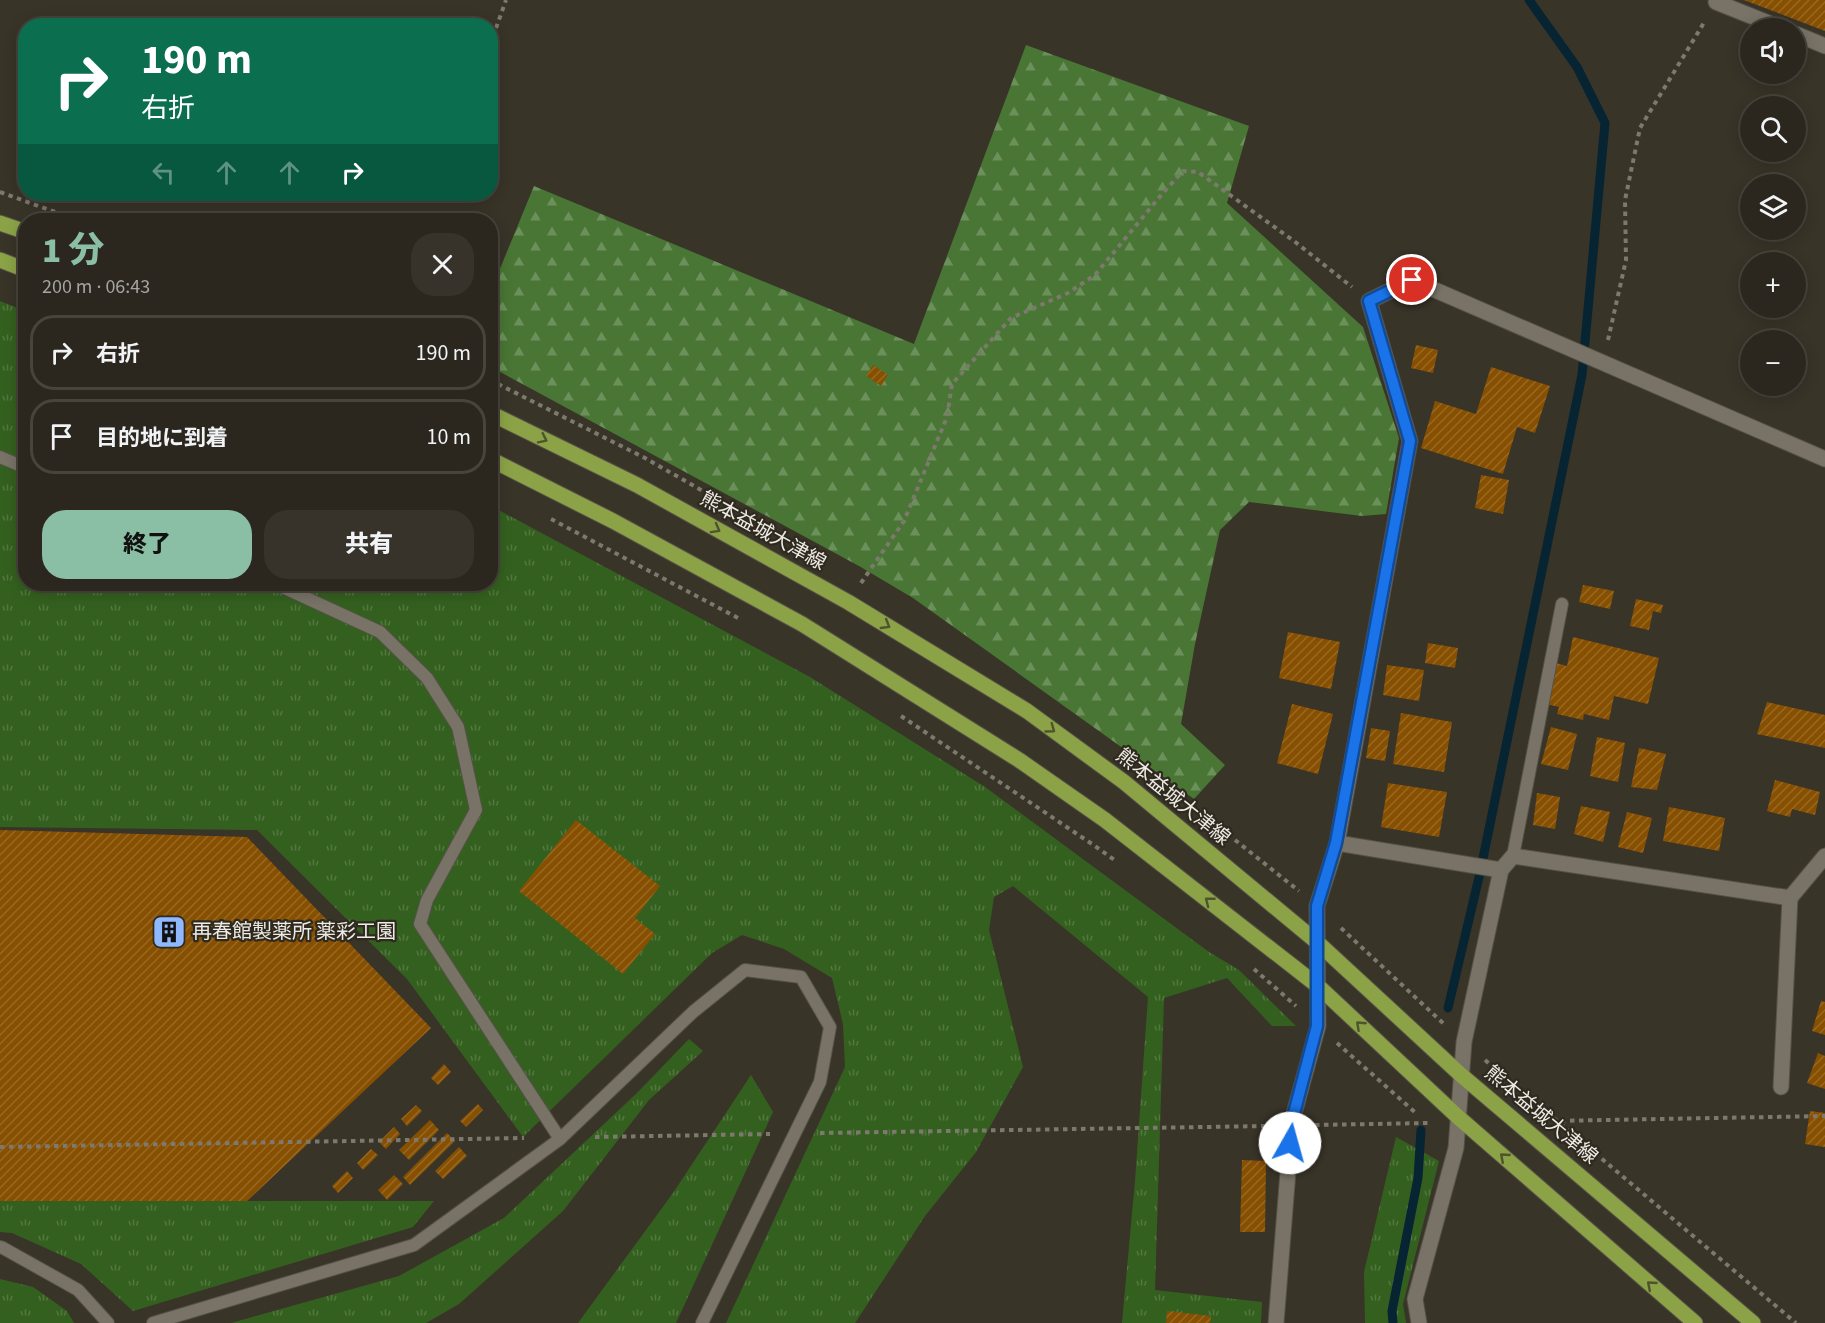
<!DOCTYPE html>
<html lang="ja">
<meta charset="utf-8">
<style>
:root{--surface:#2b271e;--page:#37332b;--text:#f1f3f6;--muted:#a6a5a4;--line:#47443c;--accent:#8abfa5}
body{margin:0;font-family:"Source Sans 3","Noto Sans JP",sans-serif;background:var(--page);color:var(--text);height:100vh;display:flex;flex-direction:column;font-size:22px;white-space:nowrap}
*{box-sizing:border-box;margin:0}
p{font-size:20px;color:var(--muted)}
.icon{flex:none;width:33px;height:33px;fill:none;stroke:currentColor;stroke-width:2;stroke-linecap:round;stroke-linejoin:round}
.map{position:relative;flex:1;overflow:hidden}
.drawer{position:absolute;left:18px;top:213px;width:480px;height:378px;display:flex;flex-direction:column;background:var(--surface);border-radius:24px;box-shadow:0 3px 15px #0003,0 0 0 2px var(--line)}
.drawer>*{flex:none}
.guide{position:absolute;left:18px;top:18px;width:480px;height:183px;border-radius:24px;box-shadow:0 3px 15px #0003,0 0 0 2px var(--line);background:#0b6e4f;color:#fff;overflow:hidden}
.controls{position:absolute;left:1740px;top:18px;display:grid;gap:12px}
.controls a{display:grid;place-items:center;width:66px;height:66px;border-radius:50%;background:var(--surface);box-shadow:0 3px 15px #0003,0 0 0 2px var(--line);font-size:30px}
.pin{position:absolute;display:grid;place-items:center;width:51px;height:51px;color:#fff;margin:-26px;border:3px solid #fff;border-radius:50%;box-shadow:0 2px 6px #0007}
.me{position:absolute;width:66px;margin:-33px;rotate:7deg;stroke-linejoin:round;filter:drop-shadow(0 0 4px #0008)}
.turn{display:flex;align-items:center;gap:21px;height:126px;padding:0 24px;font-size:27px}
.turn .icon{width:78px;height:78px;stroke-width:2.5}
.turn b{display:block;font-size:42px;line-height:51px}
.lanes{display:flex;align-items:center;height:57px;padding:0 24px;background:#0003;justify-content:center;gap:30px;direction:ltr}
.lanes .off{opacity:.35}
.round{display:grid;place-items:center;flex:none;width:63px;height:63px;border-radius:24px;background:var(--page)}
.headline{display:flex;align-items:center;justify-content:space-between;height:102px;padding:0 24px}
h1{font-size:36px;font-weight:800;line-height:45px;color:var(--accent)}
.primary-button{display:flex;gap:12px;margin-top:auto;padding:12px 24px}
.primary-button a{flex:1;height:69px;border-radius:24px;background:var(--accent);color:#111;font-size:24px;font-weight:800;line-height:69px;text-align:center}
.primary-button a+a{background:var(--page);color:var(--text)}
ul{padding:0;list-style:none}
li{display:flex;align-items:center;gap:18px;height:75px;margin:0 12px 9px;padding:0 12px;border:3px solid var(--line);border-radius:24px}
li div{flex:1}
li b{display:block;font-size:22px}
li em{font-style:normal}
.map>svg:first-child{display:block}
</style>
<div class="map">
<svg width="1825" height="1323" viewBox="0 0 1825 1323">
<defs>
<pattern id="grass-tufts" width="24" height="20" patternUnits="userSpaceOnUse" patternTransform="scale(1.5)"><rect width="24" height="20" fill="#34601f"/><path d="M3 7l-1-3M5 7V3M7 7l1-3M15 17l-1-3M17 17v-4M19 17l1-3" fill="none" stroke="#52773f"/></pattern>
<pattern id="forest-firs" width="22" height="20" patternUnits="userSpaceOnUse" patternTransform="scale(1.5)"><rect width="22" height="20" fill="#497634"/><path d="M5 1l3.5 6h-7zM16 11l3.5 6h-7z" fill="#6c905b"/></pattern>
<pattern id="building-hatch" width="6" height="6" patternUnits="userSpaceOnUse" patternTransform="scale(1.5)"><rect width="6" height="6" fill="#874f00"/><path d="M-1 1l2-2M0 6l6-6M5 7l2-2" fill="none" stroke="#986825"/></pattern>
</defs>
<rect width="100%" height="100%" fill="#393428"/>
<g fill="url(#grass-tufts)">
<path d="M0,301L25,311L26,584H490L491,506L810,677L985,787L1209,952L1239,970L1296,1026H1272L1227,978L1164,998L1155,1290L1262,1302L1261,1323H1122L1135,1181L1148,997L1013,886L994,897L989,930L1023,1067L976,1152L925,1216L855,1323H726L845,1067L843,1024L832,978L784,949L742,935L712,953L523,1137L407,979L257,830L0,827Z"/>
<path d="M689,1039L703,1051L649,1100L563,1211L459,1304L426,1323H231L399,1276L504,1218L637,1093Z"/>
<path d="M751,1075L773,1112L676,1323H578L673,1193Z"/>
<path d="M1396,1137L1439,1161L1403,1304L1406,1323H1365L1364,1272Z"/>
<path d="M0,1201H434L413,1227L133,1311L81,1264L12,1233L0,1232Z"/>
<path d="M0,1279L33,1287L67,1311L74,1323H0Z"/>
</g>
<path fill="url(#forest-firs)" d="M1026,45L1249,126L1227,203L1363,327L1399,438L1386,514L1362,516L1249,502L1220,530L1195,644L1181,724L1225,765L1194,799L913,598L859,566L491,367L490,293L534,186L914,344Z"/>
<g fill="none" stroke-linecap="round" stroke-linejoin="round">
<g stroke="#072432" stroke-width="9">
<path d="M1448,1008L1480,873L1582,375L1605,123L1577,67L1529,0"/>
<path d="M1393,1323L1392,1311L1418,1178L1421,1130"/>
</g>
</g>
<g fill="url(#building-hatch)">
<path d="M1744,0H1825V31Z"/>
<path d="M1416,345L1438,350L1433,373L1411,368Z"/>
<path d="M873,365L888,375L881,386L866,376Z"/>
<path d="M1491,367L1550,386L1535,433L1517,427L1503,474L1421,448L1435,401L1476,414Z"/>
<path d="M1481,475L1509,480L1503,514L1475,508Z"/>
<path d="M1583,585L1614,591L1610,609L1579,602Z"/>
<path d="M1636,599L1663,605L1661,613L1653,611L1649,630L1630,626Z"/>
<path d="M1288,632L1340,642L1331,689L1279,678Z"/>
<path d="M1573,637L1659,658L1648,704L1614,696L1609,720L1584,714L1583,720L1557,714L1559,707L1546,704L1556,663L1567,666Z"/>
<path d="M1428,643L1458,648L1455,668L1425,663Z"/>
<path d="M1387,665L1424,670L1419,701L1383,695Z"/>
<path d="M1767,702L1825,715V748L1757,734Z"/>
<path d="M1292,704L1333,714L1318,774L1277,763Z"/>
<path d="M1401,713L1452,722L1444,772L1393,764Z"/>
<path d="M1551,727L1577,734L1568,770L1541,764Z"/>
<path d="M1371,728L1390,731L1385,761L1366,758Z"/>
<path d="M1597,737L1625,743L1618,782L1590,776Z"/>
<path d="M1639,748L1666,754L1657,790L1631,787Z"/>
<path d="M1775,780L1820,792L1815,815L1792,809L1790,817L1767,811Z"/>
<path d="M1388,783L1447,792L1439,837L1381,827Z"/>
<path d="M1537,793L1560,797L1555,829L1533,825Z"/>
<path d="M1581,806L1610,812L1603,842L1574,834Z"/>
<path d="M1669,807L1725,818L1719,851L1663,841Z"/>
<path d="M1627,812L1652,818L1643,853L1618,847Z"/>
<path d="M576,820L660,886L635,918L655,934L623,974L519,891Z"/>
<path d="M0,830L247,837L431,1028L247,1201H0Z"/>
<path d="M1821,1001L1825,1002V1035L1812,1031Z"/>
<path d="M1818,1053L1825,1056V1089L1807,1083Z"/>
<path d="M444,1064L451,1072L438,1085L431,1078Z"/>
<path d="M478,1104L483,1110L466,1127L460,1121Z"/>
<path d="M416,1105L422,1111L407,1126L401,1119Z"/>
<path d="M1810,1111L1825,1113V1147L1805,1144Z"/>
<path d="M430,1120L439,1130L409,1160L399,1150Z"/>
<path d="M394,1127L400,1134L386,1149L379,1142Z"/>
<path d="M447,1133L455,1141L410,1185L403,1177Z"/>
<path d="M459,1147L467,1156L443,1179L435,1171Z"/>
<path d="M371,1149L378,1155L363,1170L357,1163Z"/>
<path d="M1242,1160L1266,1161L1265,1232H1240Z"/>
<path d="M347,1171L353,1178L338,1193L332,1186Z"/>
<path d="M394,1175L403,1184L387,1200L378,1190Z"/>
<path d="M1167,1311L1211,1316L1210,1323H1166Z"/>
</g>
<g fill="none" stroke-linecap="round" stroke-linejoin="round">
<g stroke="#565148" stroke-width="14">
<g id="lane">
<path d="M0,457L26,468"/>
<path d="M276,584L380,632L427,678L458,727L476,810L427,900L420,924L560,1139"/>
<path d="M1513,856L1562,604"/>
<path d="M0,1247L3,1248L78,1290L108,1323"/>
<path d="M153,1323L414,1245L560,1139L693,1012L745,970L801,977L830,1027L820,1082L702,1323"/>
</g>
</g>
<g stroke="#565148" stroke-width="17">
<g id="street">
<path d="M1717,0L1716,2L1781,28"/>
<path d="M1796,34L1825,46"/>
<path d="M1337,843L1501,870L1513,856L1790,898L1825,856"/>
<path d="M1781,1087L1790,898"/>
<path d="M1276,1323L1292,1121L1318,1026L1317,906L1337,843L1410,441L1369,301L1412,280L1825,459"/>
<path d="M1419,1323L1415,1299L1456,1148L1464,1042L1501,870"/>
</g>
</g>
<g stroke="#565148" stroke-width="17">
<g id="primary">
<path d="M0,223L26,232"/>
<path d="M0,260L26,270"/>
<path d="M490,413L637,485L848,602L1027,711L1124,782L1317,942L1461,1075L1753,1323"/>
<path d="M490,459L613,521L802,624L1019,760L1105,820L1318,986L1458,1117L1695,1323"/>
</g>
</g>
<g stroke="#7d796f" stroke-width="4" stroke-dasharray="4.5 4.5" stroke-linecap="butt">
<path d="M490,45L506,0"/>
<path d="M0,192L77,220"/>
<path d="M1608,340L1626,260L1625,200L1640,128L1705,21"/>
<path d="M490,380L645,458L757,522"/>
<path d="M551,519L738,618"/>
<path d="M861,583L904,521L947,417L952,384L1011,318L1068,293L1095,275L1162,194L1183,171L1198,172L1294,241L1352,287"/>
<path d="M901,716L1092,844L1116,861"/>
<path d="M1235,840L1299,891"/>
<path d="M1341,928L1445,1025"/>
<path d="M1254,969L1296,1006"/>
<path d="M1337,1043L1417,1114"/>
<path d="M1485,1060L1796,1323"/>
<path d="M1552,1121L1825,1116"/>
<path d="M1315,1125L1430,1123"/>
<path d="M820,1133L1268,1126"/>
<path d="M595,1137L770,1134"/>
<path d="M0,1147L524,1138"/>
</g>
<use href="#lane" stroke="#787366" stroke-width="12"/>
<use href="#street" stroke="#787366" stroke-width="15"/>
<use href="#primary" stroke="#8ba346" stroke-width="15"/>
</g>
<defs><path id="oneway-chevron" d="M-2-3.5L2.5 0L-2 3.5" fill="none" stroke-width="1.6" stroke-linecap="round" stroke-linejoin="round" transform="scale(1.5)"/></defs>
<g stroke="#4f542d">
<use href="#oneway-chevron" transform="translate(543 439) rotate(26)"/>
<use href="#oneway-chevron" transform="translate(716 529) rotate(29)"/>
<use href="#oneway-chevron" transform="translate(886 625) rotate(31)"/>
<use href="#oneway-chevron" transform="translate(1051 729) rotate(36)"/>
<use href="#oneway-chevron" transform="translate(1209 901) rotate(-142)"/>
<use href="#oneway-chevron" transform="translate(1360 1025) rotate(-137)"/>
<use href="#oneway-chevron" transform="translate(1504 1157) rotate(-139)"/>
<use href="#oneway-chevron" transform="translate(1651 1285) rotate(-139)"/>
</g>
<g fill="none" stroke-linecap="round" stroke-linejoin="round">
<g stroke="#114b97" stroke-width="15">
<path id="route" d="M1290,1143L1292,1121L1317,1026V906L1336,843L1410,441L1369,301L1412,280"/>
</g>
<use href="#route" stroke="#1a73e8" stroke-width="10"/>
</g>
<defs>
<g id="building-square" transform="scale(1.725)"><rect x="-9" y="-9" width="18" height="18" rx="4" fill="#90b8fd" stroke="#2f2a1f"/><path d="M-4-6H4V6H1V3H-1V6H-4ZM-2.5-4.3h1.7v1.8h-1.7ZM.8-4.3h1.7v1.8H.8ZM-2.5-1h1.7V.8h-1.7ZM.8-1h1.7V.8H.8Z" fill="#111"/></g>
</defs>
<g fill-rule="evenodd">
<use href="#building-square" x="169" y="932"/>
</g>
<g text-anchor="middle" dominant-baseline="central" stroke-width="4.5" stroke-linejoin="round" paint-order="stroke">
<g font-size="20" fill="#eeebe4" stroke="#2f2a1f">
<text transform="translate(763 531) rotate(29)">熊本益城大津線</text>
<text transform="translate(1173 797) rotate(39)">熊本益城大津線</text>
<text transform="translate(1541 1115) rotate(40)">熊本益城大津線</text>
</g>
<g font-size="20" fill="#eeebe4" stroke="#2f2a1f" text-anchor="start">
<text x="192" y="932">再春館製薬所 薬彩工園</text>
</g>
</g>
</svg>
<div class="controls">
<a><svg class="icon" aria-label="sound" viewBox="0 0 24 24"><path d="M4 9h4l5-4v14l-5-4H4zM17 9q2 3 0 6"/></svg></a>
<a><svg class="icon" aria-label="search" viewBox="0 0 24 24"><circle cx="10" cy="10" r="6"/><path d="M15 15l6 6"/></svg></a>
<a><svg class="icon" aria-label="layers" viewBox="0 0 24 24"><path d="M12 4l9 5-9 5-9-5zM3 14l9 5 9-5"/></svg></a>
<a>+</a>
<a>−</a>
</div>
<div class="pin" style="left:1412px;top:280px;background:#d93025"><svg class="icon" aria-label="arrive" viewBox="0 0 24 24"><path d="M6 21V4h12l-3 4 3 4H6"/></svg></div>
<svg class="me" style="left:1290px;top:1143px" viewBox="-20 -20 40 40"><circle r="19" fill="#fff"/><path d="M0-13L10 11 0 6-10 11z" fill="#1a73e8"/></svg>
<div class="guide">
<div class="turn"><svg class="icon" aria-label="right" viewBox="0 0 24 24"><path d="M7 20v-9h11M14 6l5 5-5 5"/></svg><div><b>190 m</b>右折</div></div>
<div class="lanes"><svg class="icon off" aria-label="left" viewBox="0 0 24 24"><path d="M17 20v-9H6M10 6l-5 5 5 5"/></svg><svg class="icon off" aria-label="ahead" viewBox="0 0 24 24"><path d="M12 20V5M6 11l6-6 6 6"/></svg><svg class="icon off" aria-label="ahead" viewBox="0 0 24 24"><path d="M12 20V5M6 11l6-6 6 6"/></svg><svg class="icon" aria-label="right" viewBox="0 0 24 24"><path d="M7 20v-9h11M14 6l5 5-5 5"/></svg></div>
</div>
<section class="drawer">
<div class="headline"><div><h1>1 分</h1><p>200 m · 06:43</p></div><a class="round"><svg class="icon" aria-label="close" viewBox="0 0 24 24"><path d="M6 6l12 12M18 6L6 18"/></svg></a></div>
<ul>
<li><svg class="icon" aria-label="right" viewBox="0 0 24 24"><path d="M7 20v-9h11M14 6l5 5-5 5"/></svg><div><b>右折</b></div><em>190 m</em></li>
<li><svg class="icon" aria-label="arrive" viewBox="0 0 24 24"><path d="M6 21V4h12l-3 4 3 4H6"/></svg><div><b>目的地に到着</b></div><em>10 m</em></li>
</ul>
<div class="primary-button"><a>終了</a><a>共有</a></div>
</section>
</div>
